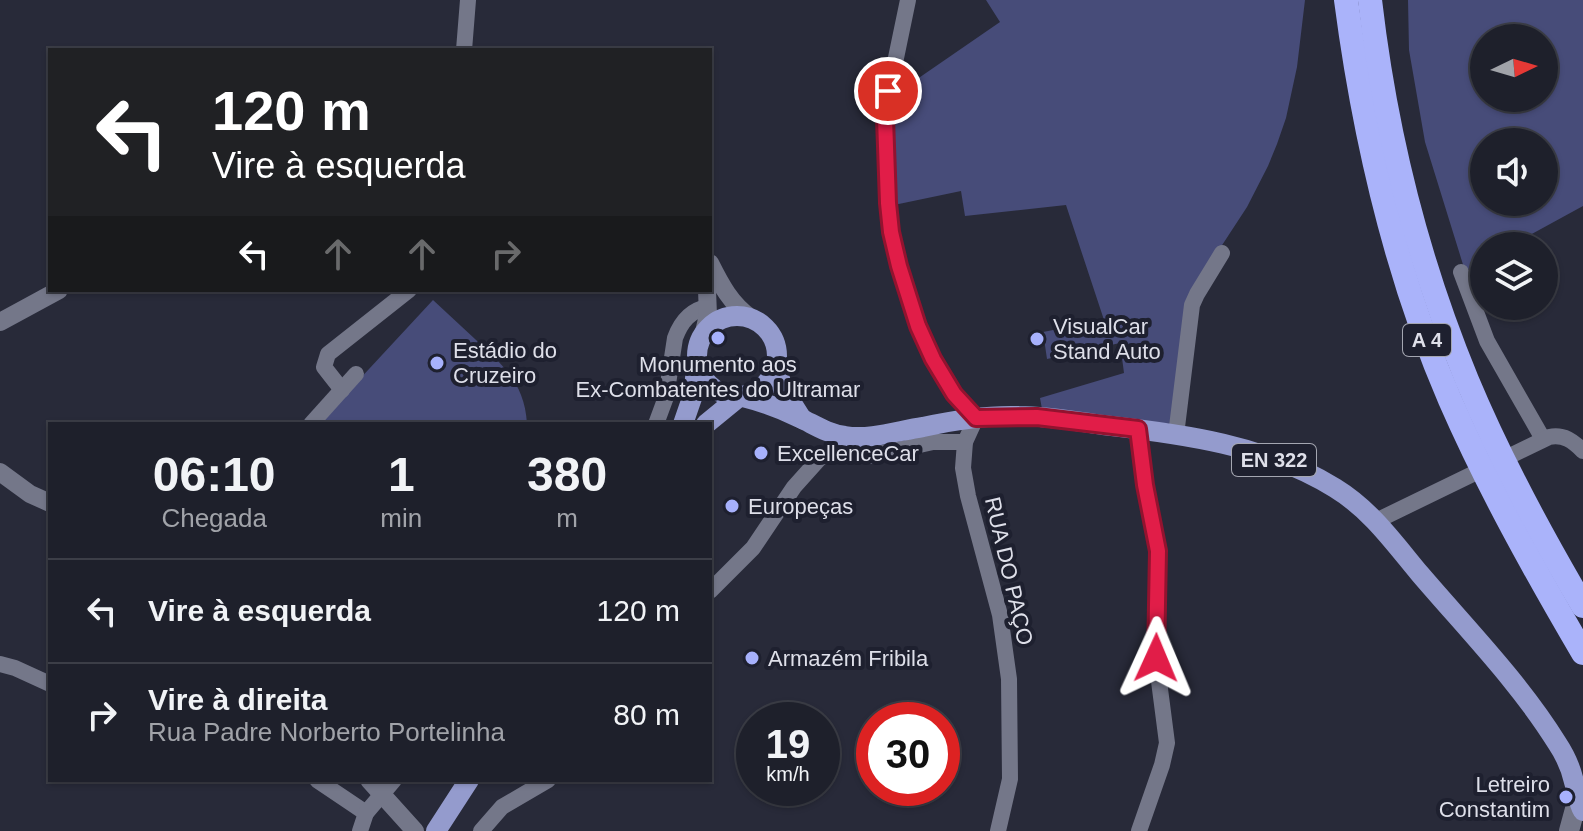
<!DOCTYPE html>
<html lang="pt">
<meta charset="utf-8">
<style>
:root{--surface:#1e202b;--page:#262833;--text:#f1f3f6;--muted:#a1a3a9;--line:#3c3e47}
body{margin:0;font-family:Helvetica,sans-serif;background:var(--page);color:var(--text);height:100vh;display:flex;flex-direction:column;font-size:30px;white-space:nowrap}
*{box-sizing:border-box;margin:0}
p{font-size:26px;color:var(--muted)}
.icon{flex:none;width:44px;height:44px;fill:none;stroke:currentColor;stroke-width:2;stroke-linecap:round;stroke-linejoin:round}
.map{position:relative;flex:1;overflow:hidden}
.drawer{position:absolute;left:48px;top:422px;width:664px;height:360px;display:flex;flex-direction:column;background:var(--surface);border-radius:0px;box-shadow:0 2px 6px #0004,0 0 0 2px var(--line)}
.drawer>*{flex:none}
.guide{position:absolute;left:48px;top:48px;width:664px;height:244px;border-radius:0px;box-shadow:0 2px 6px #0004,0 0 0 2px var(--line);background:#202124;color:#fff;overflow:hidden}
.needle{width:52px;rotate:85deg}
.buttons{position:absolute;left:1470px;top:24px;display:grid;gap:16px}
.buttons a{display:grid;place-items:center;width:88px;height:88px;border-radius:50%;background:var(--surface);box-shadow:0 2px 6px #0004,0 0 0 2px var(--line);font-size:40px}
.speed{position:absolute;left:736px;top:702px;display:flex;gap:16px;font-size:40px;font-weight:700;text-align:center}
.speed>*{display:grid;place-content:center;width:104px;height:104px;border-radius:50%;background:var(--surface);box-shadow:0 2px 6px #0004,0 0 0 2px var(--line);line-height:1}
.speed small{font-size:20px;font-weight:400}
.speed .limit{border:12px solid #d22;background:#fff;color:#111}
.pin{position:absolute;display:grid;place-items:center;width:68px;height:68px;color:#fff;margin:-34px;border:4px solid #fff;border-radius:50%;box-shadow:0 2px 8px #0007}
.me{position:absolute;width:88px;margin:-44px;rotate:1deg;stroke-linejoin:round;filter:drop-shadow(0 0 6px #0008)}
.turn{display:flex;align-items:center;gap:28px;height:168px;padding:0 32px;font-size:36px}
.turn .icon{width:104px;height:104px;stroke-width:2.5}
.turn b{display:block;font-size:56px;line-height:68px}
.lanes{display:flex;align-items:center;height:76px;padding:0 32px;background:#0003;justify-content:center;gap:40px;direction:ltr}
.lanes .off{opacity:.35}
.eta{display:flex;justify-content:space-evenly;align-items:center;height:136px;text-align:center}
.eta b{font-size:48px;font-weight:700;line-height:56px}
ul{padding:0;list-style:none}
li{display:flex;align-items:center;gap:24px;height:104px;padding:0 32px;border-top:2px solid var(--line)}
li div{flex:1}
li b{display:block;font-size:30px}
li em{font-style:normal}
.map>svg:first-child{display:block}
</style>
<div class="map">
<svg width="1583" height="831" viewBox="0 0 1583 831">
<rect width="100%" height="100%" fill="#282a39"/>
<g fill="#474c79" fill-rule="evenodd">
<path d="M986,0H1305L1297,67L1286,118L1277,144L1268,166L1247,207L1196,285L1171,424L1042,409L1040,398L1124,373L1120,343L1047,359L1043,332L1104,320L1066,205L965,216L961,191L894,205L891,155L894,95L1000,22Z"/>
<path d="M1408,0H1583V206L1510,246H1484V260L1465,271L1425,142L1409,50ZM1484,38H1544V98H1484ZM1484,142H1544V202H1484Z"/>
<path d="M433,300C447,313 461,326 475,339C503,365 525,384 527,424H318Z"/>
</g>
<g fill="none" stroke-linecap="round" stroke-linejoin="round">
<g stroke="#747789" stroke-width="16">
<path d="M908,0L886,106L888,197L891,232L902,276L924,342L948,386L976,418L965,442L963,468L968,496L1000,615L1009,679L1010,779L998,831"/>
<path d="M464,50L468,0"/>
<path d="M1461,272L1487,341L1543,439"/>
<path d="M342,390L324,367L328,354L409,290"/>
<path d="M311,424L356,374"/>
<path d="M656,424L666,397L675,338C681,322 690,310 708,307"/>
<path d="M1138,429L1145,485L1158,551L1156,658L1167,743L1162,765L1139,831"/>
<path d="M1176,435L1192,305L1197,294L1222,253"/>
<path d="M1376,521L1549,437C1564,434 1573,441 1583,451"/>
<path d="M710,591L753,548L794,487L820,458L829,455L870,456L933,442H965"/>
<path d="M0,664L15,668L50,684"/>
<path d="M317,780L366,813"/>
<path d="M360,831L366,813L394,780"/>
<path d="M481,831L502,807L548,780"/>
</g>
<g stroke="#747789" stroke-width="18">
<path d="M710,263C721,285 731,304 751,318"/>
<path d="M0,322L59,290"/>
<path d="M704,332L708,315L707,290"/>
<path d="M0,472L30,494L50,503"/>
<path d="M369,780L415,831"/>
</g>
<path stroke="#747789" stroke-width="20" d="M1569,831L1578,798"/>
<g stroke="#949bcd" stroke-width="20">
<circle cx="737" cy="356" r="40"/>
<path d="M776,366L783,389L802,419"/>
<path d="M743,397C763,402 782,409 800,418C815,425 828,434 845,436C870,440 897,431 923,427C954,420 986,415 1019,416C1047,416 1075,421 1103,425C1183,434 1266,445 1335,488C1371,510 1394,543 1420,574C1467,629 1519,682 1557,743C1565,755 1571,768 1574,782C1577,792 1578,802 1583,811"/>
<path d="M683,424L693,395L697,362"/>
<path d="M706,424L739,397"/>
<path d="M436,831L469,780"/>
</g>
<g stroke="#aab3fa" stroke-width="24">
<path d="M1346,0C1364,137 1395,273 1450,400C1488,487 1535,571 1583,653"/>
<path d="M1370,0C1385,130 1417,259 1467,380C1500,459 1540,533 1583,606"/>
</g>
</g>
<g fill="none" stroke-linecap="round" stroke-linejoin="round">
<g stroke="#92132f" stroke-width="20">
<path id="route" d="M888,91L885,118L888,203L891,232L899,266L918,326L933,359L954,394L976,418L1037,417L1138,429L1145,485L1158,551L1156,658"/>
</g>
<use href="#route" stroke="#e11d48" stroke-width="14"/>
</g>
<g fill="#a7b1fc" stroke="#1e202f" stroke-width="3">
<circle cx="718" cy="338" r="8"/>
<circle cx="1037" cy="339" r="8"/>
<circle cx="437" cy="363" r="8"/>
<circle cx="761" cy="453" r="8"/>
<circle cx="732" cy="506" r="8"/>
<circle cx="752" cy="658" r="8"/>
<circle cx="1566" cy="797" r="8"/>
</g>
<g text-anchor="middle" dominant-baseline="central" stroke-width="8" stroke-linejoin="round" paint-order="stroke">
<g fill="#1e202f" stroke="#a4a6b1" stroke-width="2">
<rect x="1403" y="324" width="48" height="32" rx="6"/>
<rect x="1232" y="444" width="84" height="32" rx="6"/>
</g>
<g font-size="20" font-weight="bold" fill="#dedfe9">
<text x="1427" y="340">A 4</text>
<text x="1274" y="460">EN 322</text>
</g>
<g font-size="22" fill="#dedfe9" stroke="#1e202f" text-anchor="start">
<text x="1053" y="326">VisualCar<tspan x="1053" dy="25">Stand Auto</tspan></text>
<text x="453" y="350">Estádio do<tspan x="453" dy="25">Cruzeiro</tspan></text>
<text x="718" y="364" text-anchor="middle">Monumento aos<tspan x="718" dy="25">Ex-Combatentes do Ultramar</tspan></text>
<text x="777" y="453">ExcellenceCar</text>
<text x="748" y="506">Europeças</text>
<text x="768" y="658">Armazém Fribila</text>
<text x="1550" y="784" text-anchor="end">Letreiro<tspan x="1550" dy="25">Constantim</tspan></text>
</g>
<g font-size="22" fill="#dedfe9" stroke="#1e202f">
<text transform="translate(1009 571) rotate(77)">RUA DO PAÇO</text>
</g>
</g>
</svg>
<div class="buttons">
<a><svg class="needle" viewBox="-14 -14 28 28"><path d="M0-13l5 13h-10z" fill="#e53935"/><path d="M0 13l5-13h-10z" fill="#a1a3a9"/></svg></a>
<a><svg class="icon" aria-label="sound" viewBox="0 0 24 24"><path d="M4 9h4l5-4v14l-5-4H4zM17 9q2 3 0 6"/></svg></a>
<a><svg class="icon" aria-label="layers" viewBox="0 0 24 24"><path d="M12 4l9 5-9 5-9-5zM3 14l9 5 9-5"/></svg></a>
</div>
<div class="speed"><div>19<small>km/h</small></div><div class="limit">30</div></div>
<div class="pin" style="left:888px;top:91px;background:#d93025"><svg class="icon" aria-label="arrive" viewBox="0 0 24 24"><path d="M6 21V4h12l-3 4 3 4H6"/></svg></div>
<svg class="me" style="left:1156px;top:658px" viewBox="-20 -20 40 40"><path d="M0-17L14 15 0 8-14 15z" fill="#e11d48" stroke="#fff" stroke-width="4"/></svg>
<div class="guide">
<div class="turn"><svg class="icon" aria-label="left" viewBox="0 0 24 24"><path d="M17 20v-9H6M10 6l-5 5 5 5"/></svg><div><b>120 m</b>Vire à esquerda</div></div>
<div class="lanes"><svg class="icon" aria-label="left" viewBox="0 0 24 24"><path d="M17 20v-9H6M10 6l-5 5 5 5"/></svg><svg class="icon off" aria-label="ahead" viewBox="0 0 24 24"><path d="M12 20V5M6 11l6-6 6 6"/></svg><svg class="icon off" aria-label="ahead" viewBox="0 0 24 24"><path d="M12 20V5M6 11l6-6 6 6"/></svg><svg class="icon off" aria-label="right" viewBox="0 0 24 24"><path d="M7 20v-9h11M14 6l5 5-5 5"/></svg></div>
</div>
<section class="drawer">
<div class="eta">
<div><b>06:10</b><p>Chegada</p></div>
<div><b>1</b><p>min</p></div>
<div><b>380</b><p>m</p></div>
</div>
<ul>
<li><svg class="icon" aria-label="left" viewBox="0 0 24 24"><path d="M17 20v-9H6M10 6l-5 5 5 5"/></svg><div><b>Vire à esquerda</b></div><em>120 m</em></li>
<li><svg class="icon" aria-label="right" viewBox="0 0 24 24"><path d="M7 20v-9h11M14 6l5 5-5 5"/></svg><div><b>Vire à direita</b><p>Rua Padre Norberto Portelinha</p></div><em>80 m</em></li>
</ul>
</section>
</div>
